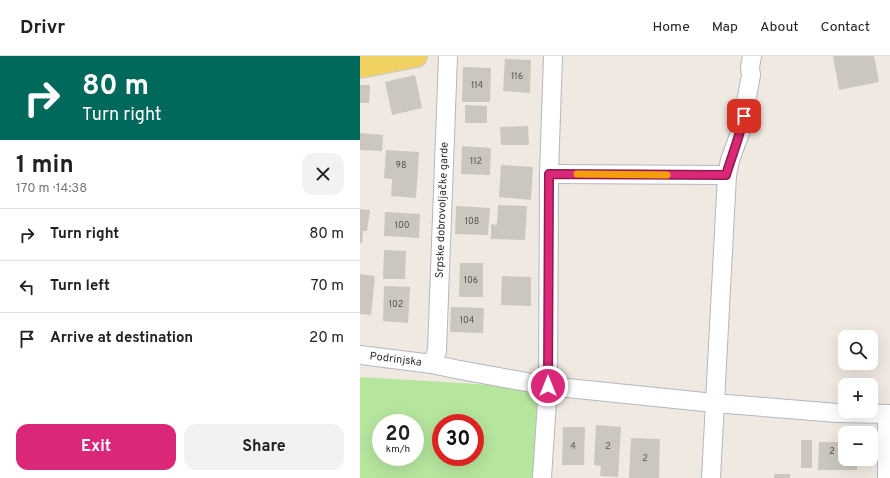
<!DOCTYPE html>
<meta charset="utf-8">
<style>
:root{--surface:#fff;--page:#f2f2f2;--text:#222;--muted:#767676;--line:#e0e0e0;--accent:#db2777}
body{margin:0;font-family:Overpass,sans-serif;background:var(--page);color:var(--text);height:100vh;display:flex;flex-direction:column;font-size:15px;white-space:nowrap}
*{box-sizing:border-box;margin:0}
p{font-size:13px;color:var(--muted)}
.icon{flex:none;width:22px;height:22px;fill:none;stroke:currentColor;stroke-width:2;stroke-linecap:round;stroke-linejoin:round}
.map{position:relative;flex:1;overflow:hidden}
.details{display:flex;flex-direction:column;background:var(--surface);width:360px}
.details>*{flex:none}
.hud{background:#00695c;color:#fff;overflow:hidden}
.buttons{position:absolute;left:478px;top:274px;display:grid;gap:8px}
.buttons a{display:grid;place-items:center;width:40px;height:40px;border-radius:8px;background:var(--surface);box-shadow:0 4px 16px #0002;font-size:20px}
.speed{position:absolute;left:12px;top:358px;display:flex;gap:8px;font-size:20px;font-weight:700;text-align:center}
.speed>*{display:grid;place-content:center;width:52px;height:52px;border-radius:50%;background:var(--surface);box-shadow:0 4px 16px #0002;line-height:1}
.speed small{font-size:10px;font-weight:400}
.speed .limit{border:6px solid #d22;background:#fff;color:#111}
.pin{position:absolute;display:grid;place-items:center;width:34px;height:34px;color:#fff;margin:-17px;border-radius:8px;box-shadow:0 2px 6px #0006}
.me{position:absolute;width:44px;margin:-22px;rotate:0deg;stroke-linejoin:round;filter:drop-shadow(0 0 3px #0008)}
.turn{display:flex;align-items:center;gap:14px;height:84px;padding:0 16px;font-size:18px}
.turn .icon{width:52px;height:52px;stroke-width:2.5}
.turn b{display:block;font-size:28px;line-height:34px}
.round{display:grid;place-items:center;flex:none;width:42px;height:42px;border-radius:12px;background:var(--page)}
.overview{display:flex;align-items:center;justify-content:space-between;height:68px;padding:0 16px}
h1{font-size:24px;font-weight:700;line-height:30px}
.action{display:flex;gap:8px;margin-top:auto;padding:8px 16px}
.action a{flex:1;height:46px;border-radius:12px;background:var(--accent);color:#fff;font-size:16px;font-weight:700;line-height:46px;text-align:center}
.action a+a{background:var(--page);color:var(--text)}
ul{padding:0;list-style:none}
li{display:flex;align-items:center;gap:12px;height:52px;padding:0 16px;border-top:1px solid var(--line)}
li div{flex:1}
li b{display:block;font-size:15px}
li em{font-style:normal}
header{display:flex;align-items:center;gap:24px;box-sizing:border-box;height:56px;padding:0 20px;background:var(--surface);border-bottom:1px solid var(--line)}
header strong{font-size:19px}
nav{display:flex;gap:22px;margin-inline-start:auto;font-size:14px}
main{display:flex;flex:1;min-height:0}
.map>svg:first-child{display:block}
</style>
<header>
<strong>Drivr</strong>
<nav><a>Home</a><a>Map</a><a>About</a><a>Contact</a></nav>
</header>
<main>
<section class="details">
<div class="hud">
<div class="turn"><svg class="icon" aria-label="right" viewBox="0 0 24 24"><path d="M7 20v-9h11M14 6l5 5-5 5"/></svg><div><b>80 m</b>Turn right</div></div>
</div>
<div class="overview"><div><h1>1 min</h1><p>170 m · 14:38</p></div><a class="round"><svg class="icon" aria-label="close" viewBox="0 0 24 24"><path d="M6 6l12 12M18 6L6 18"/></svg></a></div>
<ul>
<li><svg class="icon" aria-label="right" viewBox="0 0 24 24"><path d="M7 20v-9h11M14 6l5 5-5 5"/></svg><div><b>Turn right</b></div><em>80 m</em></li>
<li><svg class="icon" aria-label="left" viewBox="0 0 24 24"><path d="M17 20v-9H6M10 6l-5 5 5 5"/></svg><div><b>Turn left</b></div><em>70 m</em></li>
<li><svg class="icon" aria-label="arrive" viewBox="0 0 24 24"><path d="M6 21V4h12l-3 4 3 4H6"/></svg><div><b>Arrive at destination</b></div><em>20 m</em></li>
</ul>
<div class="action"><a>Exit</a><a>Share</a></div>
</section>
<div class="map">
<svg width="530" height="422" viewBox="0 0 530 422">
<rect width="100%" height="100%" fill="#efe9e1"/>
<path fill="#b6e59e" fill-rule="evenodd" d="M0,321L185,332L179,422H0ZM21,367H55V401H21ZM81,367H115V401H81Z"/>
<g fill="#cbc7bf">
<path d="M473,0H514L519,26L479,34Z"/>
<path d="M145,3L171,4L170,37L143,35Z"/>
<path d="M103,11L131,12L130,46H102Z"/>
<path d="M55,19L62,52L32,59L25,26Z"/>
<path d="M0,29H10L9,47H0Z"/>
<path d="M105,49L127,50V67H105Z"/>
<path d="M168,70L169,89H141L140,71Z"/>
<path d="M0,77L23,79L22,95L0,94Z"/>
<path d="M102,90L131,92L130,119L101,118Z"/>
<path d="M26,94L59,96L56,142L31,140L32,123L24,122Z"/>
<path d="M141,109L173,111L171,144L139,141Z"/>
<path d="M138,149L167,150L165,184L131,183V168L137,169Z"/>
<path d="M96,150L130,152L128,179L95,178Z"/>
<path d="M0,153L10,154L7,175H3L2,187H0Z"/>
<path d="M25,156L60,158L59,182L24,180Z"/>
<path d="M24,194L46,195L45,223H23Z"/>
<path d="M100,207H123V241H99Z"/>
<path d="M0,218L15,220L11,259L0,258Z"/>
<path d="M142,220L171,221V250L141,249Z"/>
<path d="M24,230L50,231L48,267L23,265Z"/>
<path d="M91,251L124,252L123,277L90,276Z"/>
<path d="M236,369L261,371L258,421L240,420L241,410L234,409Z"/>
<path d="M203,371H225L224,409H202Z"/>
<path d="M271,382L300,383L299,422H269Z"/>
<rect x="441" y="384" width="11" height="28"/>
<path d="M459,386H485V403H498L497,414H458Z"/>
<rect x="414" y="418" width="16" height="4"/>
</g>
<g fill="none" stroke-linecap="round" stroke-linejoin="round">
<g stroke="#b4b7c1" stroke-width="20">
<g id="minor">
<path d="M189,118L367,119L351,422"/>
<path d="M367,119L370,104L381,74L391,19L390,11L392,0"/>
<path id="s1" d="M0,299L72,308L95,313L188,330L354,347L477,357L530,358"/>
<path id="s2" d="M72,308L77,295L88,0"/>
<path d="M182,422L188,330L189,118L193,0"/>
<path d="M527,422V358"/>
</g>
</g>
<g stroke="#c9c9c9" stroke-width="24">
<path id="major" d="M0,11L56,0"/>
</g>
<use href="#minor" stroke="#fff" stroke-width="18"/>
<use href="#major" stroke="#f2d163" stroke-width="22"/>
</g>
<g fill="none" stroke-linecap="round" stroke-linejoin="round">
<g stroke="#8e194d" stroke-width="10">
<path id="route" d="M188,330L189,118L366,119C372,99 380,80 384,60"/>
</g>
<use href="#route" stroke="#db2777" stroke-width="7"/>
<path stroke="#f59e0b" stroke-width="7" d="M217,118L307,119"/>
</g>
<g text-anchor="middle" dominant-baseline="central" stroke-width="3" stroke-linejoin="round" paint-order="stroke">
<g font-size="9" fill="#555452">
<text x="157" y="20">116</text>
<text x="117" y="29">114</text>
<text x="116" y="105">112</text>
<text x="41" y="109">98</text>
<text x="112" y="165">108</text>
<text x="42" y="169">100</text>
<text x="111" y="224">106</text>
<text x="36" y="248">102</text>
<text x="107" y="264">104</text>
<text x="213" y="390">4</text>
<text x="248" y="390">2</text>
<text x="472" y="395">2</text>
<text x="285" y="402">2</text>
</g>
<g font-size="11" fill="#2e2e2e" stroke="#fff">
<text stroke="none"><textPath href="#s2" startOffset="155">Srpske dobrovoljačke garde</textPath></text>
<text stroke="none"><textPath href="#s1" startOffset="36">Podrinjska</textPath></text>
</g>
</g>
</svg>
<div class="buttons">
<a><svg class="icon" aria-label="search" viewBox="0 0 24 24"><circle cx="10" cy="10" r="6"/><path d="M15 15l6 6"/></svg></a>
<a>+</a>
<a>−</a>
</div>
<div class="speed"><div>20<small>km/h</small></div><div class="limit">30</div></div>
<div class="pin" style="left:384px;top:60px;background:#d93025"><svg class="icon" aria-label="arrive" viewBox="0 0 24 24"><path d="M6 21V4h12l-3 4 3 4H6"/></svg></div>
<svg class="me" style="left:188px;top:330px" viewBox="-20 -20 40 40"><circle r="17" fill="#db2777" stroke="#fff" stroke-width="3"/><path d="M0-11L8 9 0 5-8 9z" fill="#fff"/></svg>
</div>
</main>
